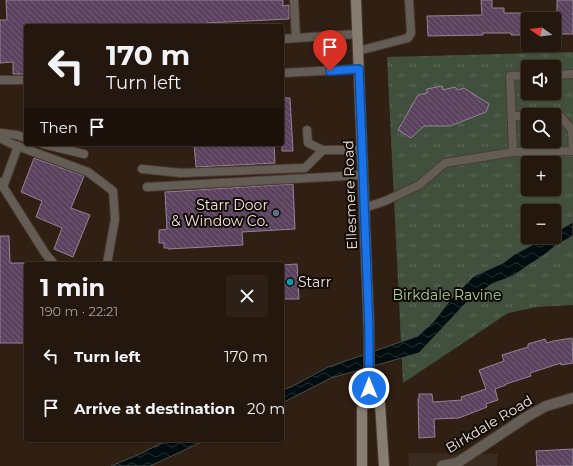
<!DOCTYPE html>
<meta charset="utf-8">
<style>
:root{--surface:#24170e;--page:#2c2017;--text:#f1f3f6;--muted:#a39f9e;--line:#41362e}
body{margin:0;font-family:Montserrat,sans-serif;background:var(--page);color:var(--text);height:100vh;display:flex;flex-direction:column;font-size:15px;white-space:nowrap}
*{box-sizing:border-box;margin:0}
p{font-size:13px;color:var(--muted)}
.icon{flex:none;width:22px;height:22px;fill:none;stroke:currentColor;stroke-width:2;stroke-linecap:round;stroke-linejoin:round}
.map{position:relative;flex:1;overflow:hidden}
.panel{position:absolute;left:24px;top:262px;width:260px;height:180px;display:flex;flex-direction:column;background:var(--surface);border-radius:4px;box-shadow:0 1px 3px #0004,0 0 0 1px var(--line)}
.panel>*{flex:none}
.banner{position:absolute;left:24px;top:24px;width:260px;height:122px;border-radius:4px;box-shadow:0 1px 3px #0004,0 0 0 1px var(--line);background:#24170e;color:var(--text);overflow:hidden}
.needle{width:26px;rotate:284deg}
.tools{position:absolute;left:521px;top:12px;display:grid;gap:8px}
.tools a{display:grid;place-items:center;width:40px;height:40px;border-radius:4px;background:var(--surface);box-shadow:0 1px 3px #0004,0 0 0 1px var(--line);font-size:20px}
.pin{position:absolute;display:grid;place-items:center;width:34px;height:34px;color:#fff;margin:-41px -17px;border-radius:50% 50% 50% 0;rotate:-45deg;box-shadow:0 0 4px #0007}
.pin .icon{rotate:45deg}
.me{position:absolute;width:44px;margin:-22px;rotate:0deg;stroke-linejoin:round;filter:drop-shadow(0 0 3px #0008)}
.turn{display:flex;align-items:center;gap:14px;height:84px;padding:0 16px;font-size:18px}
.turn .icon{width:52px;height:52px;stroke-width:2.5}
.turn b{display:block;font-size:28px;line-height:34px}
.then{display:flex;align-items:center;height:38px;padding:0 16px;background:#0003;gap:8px;font-size:15px}
.round{display:grid;place-items:center;flex:none;width:42px;height:42px;border-radius:4px;background:var(--page)}
.summary{display:flex;align-items:center;justify-content:space-between;height:68px;padding:0 16px}
h1{font-size:24px;font-weight:700;line-height:30px}
ul{padding:0;list-style:none}
li{display:flex;align-items:center;gap:12px;height:52px;padding:0 16px}
li div{flex:1}
li b{display:block;font-size:15px}
li em{font-style:normal}
.map>svg:first-child{display:block}
</style>
<div class="map">
<svg width="573" height="466" viewBox="0 0 573 466">
<defs>
<pattern id="grass-tufts" width="24" height="20" patternUnits="userSpaceOnUse"><rect width="24" height="20" fill="#41503d"/><path d="M3 7l-1-3M5 7V3M7 7l1-3M15 17l-1-3M17 17v-4M19 17l1-3" fill="none" stroke="#5d6959"/></pattern>
<pattern id="water-waves" width="16" height="10" patternUnits="userSpaceOnUse"><rect width="16" height="10" fill="#010d0f"/><path d="M0 5q4-4 8 0t8 0" fill="none" stroke="#263032"/></pattern>
<pattern id="building-back-hatch" width="6" height="6" patternUnits="userSpaceOnUse"><rect width="6" height="6" fill="#5b4360"/><path d="M-1 5l2 2M0 0l6 6M5-1l2 2" fill="none" stroke="#735e76"/></pattern>
</defs>
<rect width="100%" height="100%" fill="#301f13"/>
<path fill="#3a2b20" d="M408,453L498,454L497,466H409Z"/>
<path fill="url(#grass-tufts)" fill-rule="evenodd" d="M573,52V305L537,307L508,313L403,383L387,57ZM528,67H554V93H528ZM528,115H554V141H528ZM528,163H554V189H528ZM528,211H554V237H528Z"/>
<g fill="url(#water-waves)" stroke="#4a4e4d">
<path d="M573,222V236L555,246L547,253L513,276L492,284L466,303L419,353L331,378L282,403V390L291,387L328,367L418,336L434,321L451,299L474,276L503,263L515,254L547,237H554V233Z"/>
<path d="M167,440H206L150,466H111L140,454Z"/>
</g>
<g fill="url(#building-back-hatch)" stroke="#938395">
<path d="M6,0H283V6L289,5V19L206,23V26H26V74H13V62L0,63V20H7Z"/>
<path d="M481,0H492V8H504V13H528V35H511V33H483V35L428,36L427,16L482,15Z"/>
<path d="M557,0H573V34H554V12H557Z"/>
<path d="M442,86L443,90L455,87L458,90L464,88L489,104L486,112L450,126H424L411,138L398,130L418,95L427,93V89Z"/>
<path d="M282,98H290L293,151H282Z"/>
<path d="M194,144H274L275,163L196,167Z"/>
<path d="M34,158L84,176L71,208L90,215L73,257L54,249L62,228L36,217L42,201L21,192Z"/>
<path d="M293,184L295,229L242,232L243,245L168,249V248H164V243H159V230L167,229L165,192Z"/>
<path d="M0,236H9L10,263H26V343H0Z"/>
<path d="M297,264L299,299H282V265Z"/>
<path d="M572,338L573,363L561,365V363L530,373L531,376L506,384V385L495,389L498,400L486,404L487,407L459,418L434,419L435,437L419,438L418,399H419V394H432L433,402L462,400L461,397L486,389L479,370L504,361L502,355L528,347V344L545,339L547,343L553,341Z"/>
<path d="M573,449V466H537L536,451Z"/>
</g>
<g fill="none" stroke-linecap="round" stroke-linejoin="round">
<g stroke="#4b3b30" stroke-width="10">
<g id="lane">
<path d="M294,0L296,38"/>
<path d="M282,39L357,34"/>
<path d="M358,51L408,38L411,33L409,0"/>
<path d="M282,73L359,69"/>
<path d="M554,75L573,74"/>
<path d="M0,80H26"/>
<path d="M512,116H528"/>
<path d="M554,116H560L572,130L573,151"/>
<path d="M307,130L308,143L323,150H362"/>
<path d="M0,133L17,135L26,138"/>
<path d="M0,138L12,144L88,172L113,191L115,219L107,264"/>
<path d="M43,144L84,154"/>
<path d="M513,152L510,76L528,75"/>
<path d="M142,169L181,173L305,168L323,150"/>
<path d="M0,182L45,253L54,264"/>
<path d="M3,187L18,146"/>
<path d="M147,187L363,175"/>
<path d="M364,208L385,201L419,185L445,163L513,152L573,151"/>
</g>
</g>
<g stroke="#4b3b30" stroke-width="12">
<path id="street" d="M442,466L457,463L528,416L546,406L573,398"/>
</g>
<g stroke="#4b3b30" stroke-width="12">
<g id="secondary">
<path d="M356,0L369,330V388L362,409V466"/>
<path d="M369,388L380,403L384,466"/>
</g>
</g>
<use href="#lane" stroke="#645d55" stroke-width="8"/>
<use href="#street" stroke="#645d55" stroke-width="10"/>
<use href="#secondary" stroke="#887d71" stroke-width="10"/>
</g>
<g fill="none" stroke-linecap="round" stroke-linejoin="round">
<g stroke="#114b97" stroke-width="10">
<path id="route" d="M330,71L359,69L369,330V388"/>
</g>
<use href="#route" stroke="#1a73e8" stroke-width="7"/>
</g>
<circle fill="#5c6f8a" stroke="#120b06" stroke-width="1.5" cx="276" cy="213" r="4"/>
<circle fill="#0f9aa8" stroke="#120b06" stroke-width="1.5" cx="290" cy="282" r="4"/>
<g text-anchor="middle" dominant-baseline="central" stroke-width="4" stroke-linejoin="round" paint-order="stroke">
<g font-size="14" fill="#f3e7df" stroke="#120b06">
<text transform="translate(350 195) rotate(-92)">Ellesmere Road</text>
<text transform="translate(489 424) rotate(-31)">Birkdale Road</text>
</g>
<g font-size="14" fill="#f3e7df" stroke="#120b06" text-anchor="end">
<text x="268" y="205">Starr Door<tspan x="268" dy="16">&amp; Window Co.</tspan></text>
<text x="298" y="282" text-anchor="start">Starr</text>
</g>
<g font-size="14" fill="#a7d19b" stroke="#120b06">
<text x="447" y="295">Birkdale Ravine</text>
</g>
</g>
</svg>
<div class="tools">
<a><svg class="needle" viewBox="-14 -14 28 28"><path d="M0-13l5 13h-10z" fill="#e53935"/><path d="M0 13l5-13h-10z" fill="#a39f9e"/></svg></a>
<a><svg class="icon" aria-label="sound" viewBox="0 0 24 24"><path d="M4 9h4l5-4v14l-5-4H4zM17 9q2 3 0 6"/></svg></a>
<a><svg class="icon" aria-label="search" viewBox="0 0 24 24"><circle cx="10" cy="10" r="6"/><path d="M15 15l6 6"/></svg></a>
<a>+</a>
<a>−</a>
</div>
<div class="pin" style="left:330px;top:71px;background:#d93025"><svg class="icon" aria-label="arrive" viewBox="0 0 24 24"><path d="M6 21V4h12l-3 4 3 4H6"/></svg></div>
<svg class="me" style="left:369px;top:388px" viewBox="-20 -20 40 40"><circle r="17" fill="#1a73e8" stroke="#fff" stroke-width="3"/><path d="M0-11L8 9 0 5-8 9z" fill="#fff"/></svg>
<div class="banner">
<div class="turn"><svg class="icon" aria-label="left" viewBox="0 0 24 24"><path d="M17 20v-9H6M10 6l-5 5 5 5"/></svg><div><b>170 m</b>Turn left</div></div>
<div class="then">Then<svg class="icon" aria-label="arrive" viewBox="0 0 24 24"><path d="M6 21V4h12l-3 4 3 4H6"/></svg></div>
</div>
<section class="panel">
<div class="summary"><div><h1>1 min</h1><p>190 m · 22:21</p></div><a class="round"><svg class="icon" aria-label="close" viewBox="0 0 24 24"><path d="M6 6l12 12M18 6L6 18"/></svg></a></div>
<ul>
<li><svg class="icon" aria-label="left" viewBox="0 0 24 24"><path d="M17 20v-9H6M10 6l-5 5 5 5"/></svg><div><b>Turn left</b></div><em>170 m</em></li>
<li><svg class="icon" aria-label="arrive" viewBox="0 0 24 24"><path d="M6 21V4h12l-3 4 3 4H6"/></svg><div><b>Arrive at destination</b></div><em>20 m</em></li>
</ul>
</section>
</div>
